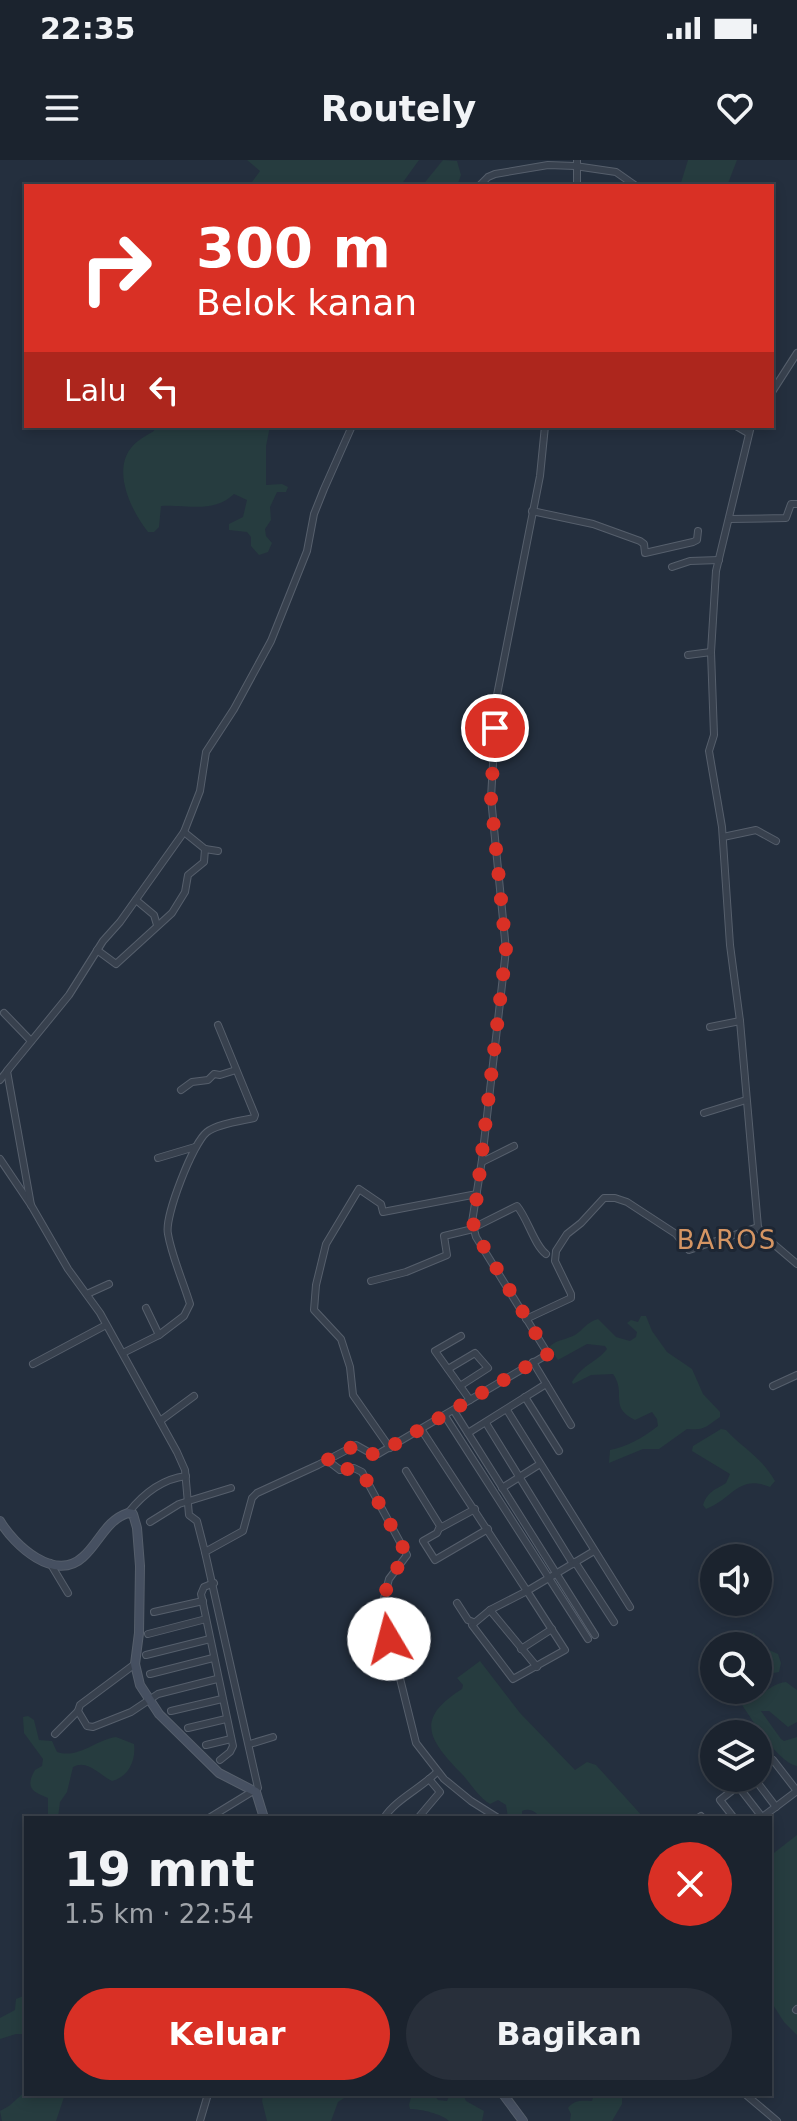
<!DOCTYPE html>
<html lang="id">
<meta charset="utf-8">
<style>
:root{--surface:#1b232e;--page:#282f3a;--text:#f1f3f6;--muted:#a0a4aa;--line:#39404a;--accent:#d93025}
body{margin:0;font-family:"DejaVu Sans",sans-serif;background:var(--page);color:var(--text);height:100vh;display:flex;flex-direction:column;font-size:30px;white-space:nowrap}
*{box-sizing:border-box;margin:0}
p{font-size:26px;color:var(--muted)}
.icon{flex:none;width:44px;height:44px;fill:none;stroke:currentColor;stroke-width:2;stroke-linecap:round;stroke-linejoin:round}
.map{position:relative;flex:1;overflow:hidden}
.side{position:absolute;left:24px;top:1656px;width:748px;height:280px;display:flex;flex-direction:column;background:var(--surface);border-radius:0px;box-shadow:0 4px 12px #0003,0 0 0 2px var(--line)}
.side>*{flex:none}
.guide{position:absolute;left:24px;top:24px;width:750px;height:244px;border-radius:0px;box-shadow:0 4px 12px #0003,0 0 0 2px var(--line);background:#d93025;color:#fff;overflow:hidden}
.buttons{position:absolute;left:700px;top:1384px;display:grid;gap:16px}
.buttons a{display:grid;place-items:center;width:72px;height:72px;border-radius:50%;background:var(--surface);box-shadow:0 4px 12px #0003,0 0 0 2px var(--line);font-size:40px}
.pin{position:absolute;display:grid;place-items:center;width:68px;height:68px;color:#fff;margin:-34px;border:4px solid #fff;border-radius:50%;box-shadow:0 2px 8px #0007}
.me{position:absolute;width:88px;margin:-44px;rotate:352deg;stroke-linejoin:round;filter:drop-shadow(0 0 6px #0008)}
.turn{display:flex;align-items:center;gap:28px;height:168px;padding:0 40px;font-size:36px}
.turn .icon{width:104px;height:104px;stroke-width:2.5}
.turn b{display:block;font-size:56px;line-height:68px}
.then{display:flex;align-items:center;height:76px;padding:0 40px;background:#0003;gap:16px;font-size:30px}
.round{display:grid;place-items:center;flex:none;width:84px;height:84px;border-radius:42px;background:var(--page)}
.head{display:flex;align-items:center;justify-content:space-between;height:136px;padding:0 40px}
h1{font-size:48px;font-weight:700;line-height:60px}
.cta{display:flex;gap:16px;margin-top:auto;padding:16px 40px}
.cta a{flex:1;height:92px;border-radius:48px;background:var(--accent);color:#fff;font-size:32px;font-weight:700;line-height:92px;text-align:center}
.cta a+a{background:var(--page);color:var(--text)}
.status{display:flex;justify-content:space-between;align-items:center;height:56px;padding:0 40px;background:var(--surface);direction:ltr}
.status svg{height:22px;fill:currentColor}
header{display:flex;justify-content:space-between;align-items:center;height:104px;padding:0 40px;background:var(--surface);font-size:36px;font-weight:700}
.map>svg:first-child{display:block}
</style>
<div class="status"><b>22:35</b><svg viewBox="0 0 49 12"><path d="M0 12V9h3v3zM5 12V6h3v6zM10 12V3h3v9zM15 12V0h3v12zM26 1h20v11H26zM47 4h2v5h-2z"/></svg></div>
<header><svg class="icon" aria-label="menu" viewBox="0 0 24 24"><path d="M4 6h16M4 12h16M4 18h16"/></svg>Routely<svg class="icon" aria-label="heart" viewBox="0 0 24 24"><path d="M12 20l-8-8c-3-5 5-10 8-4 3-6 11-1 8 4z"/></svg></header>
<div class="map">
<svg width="797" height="1961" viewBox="0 0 797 1961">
<rect width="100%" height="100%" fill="#242f3e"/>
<g fill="#263c3f">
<path d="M247,0H419L401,25L403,26H249L260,11Z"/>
<path d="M443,0L457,1L461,15L457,26H422Z"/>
<path d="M688,0H737L727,26H680Z"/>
<path d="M155,266H270L266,286V325L282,324L288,327L286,332H277L270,347L271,360L265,369L266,376L272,383L268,392L259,395L251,386V377L247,372L229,370V364L243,357L247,340L234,334C213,354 187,344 161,346L159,367L154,372H148C130,349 108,304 138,281C143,277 149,274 154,271Z"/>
<path d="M641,1156H646L652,1171L667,1192L692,1209L703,1234L720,1252V1257C704,1268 705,1270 687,1269L659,1289H643L609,1303L610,1290C627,1287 644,1277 658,1266L657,1259L652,1252L635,1260C608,1247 627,1233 613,1214L591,1215L573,1224L572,1222C583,1204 596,1203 607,1189L605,1186L587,1184L558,1200L549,1187C557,1179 566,1180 575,1175C584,1169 587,1162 598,1159L616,1177L630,1181L636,1177L637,1172L627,1163L631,1160L638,1162Z"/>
<path d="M721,1269L726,1270C742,1288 761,1296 775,1321L770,1327C738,1314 733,1339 706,1349L703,1345C708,1331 715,1330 726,1323L730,1314L692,1291L693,1286Z"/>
<path d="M754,1473L760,1486L778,1494L781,1503L779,1512L758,1516V1486H730Z"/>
<path d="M480,1501L520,1553L575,1610L587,1602L596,1605L644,1658H540C536,1651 529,1648 522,1651V1658H508L506,1645L498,1640L490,1644C477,1636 470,1622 460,1612C427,1578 416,1558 462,1529L463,1525L457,1518Z"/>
<path d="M786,1522L797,1530V1562L788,1567L769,1551H761L781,1579L784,1581L797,1577V1606C775,1602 746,1549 732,1530H744L752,1539C765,1534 772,1523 786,1522Z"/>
<path d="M23,1557L28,1556L34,1560L39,1580L52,1581L57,1592C79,1599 95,1580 116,1577L134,1584C136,1600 129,1617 112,1621C99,1615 88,1599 73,1607L67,1632L60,1642L58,1658H48V1638C34,1632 24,1629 35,1610L42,1606L43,1599L24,1573Z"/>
<path d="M797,1675V1875L784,1862L770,1840V1696Z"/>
<path d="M26,1835V1874H16L0,1879V1858L15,1850L16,1839Z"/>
<path d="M26,1931V1934H65L56,1961H2L0,1951L9,1946Z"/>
<path d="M263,1934H350L338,1942L331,1961H267L262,1941Z"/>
<path d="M412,1934H433L438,1940L447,1941L450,1934H463L466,1941L484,1951L482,1961H449C442,1954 421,1949 410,1949L409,1945Z"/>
<path d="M594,1934H622V1944L612,1961H570L571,1954L568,1948C575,1939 582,1941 592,1941Z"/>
</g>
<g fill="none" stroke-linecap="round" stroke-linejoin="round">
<g stroke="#565f6c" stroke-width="8">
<g id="street">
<path d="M577,0V26"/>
<path d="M479,26L488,17L495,14L548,5L575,6L616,12L636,26"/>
<path d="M772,232L797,193"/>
<path d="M736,266L748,273"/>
<path d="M751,266L716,411L711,492L714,575L709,591L722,667L730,785L740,861L758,1067L763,1075L797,1104"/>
<path d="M532,351L593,364L640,381L644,384L645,393L693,382L697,380L698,371"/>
<path d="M730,359L786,358L791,344H797"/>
<path d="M672,407L690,401L719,400"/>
<path d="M688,495L711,492"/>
<path d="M184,672L205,689L218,691"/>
<path d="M723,677L756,670L776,681"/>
<path d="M136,740L154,755L157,765"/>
<path d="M97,790L116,804L172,753L185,732L188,715L204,702L205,689"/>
<path d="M4,853L31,881"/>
<path d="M710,867L740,861"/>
<path d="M0,920L8,910"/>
<path d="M181,930L192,922L208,920L214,914L220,915L236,910"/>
<path d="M704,953L746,940"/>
<path d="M158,998L195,987"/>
<path d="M0,999L31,1045L68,1109L100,1153L177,1292L185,1310L189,1355L197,1361L205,1392"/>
<path d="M482,1002L514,986"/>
<path d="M31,1045L7,911L69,835L103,781L120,762L184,672L200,631L206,592L234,549L271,481L307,391L314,354L324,329L352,266"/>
<path d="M473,1068L517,1046C528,1059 534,1085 546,1094"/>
<path d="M371,1121L406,1112L447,1095L444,1076L473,1069"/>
<path d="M87,1134L109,1124"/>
<path d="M526,1159L571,1138V1134L555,1101L556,1091L567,1074L581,1063L604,1038H615L627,1042L676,1074L689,1090L758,1067"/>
<path d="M159,1175L184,1156L190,1144C183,1121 172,1097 168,1074C164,1057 193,983 207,972C217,964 240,961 254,958L255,955L218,865"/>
<path d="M461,1176L435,1191L470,1240"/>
<path d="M123,1193L159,1175L146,1148"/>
<path d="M533,1202L571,1265"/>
<path d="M33,1204L106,1165"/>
<path d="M448,1209L475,1193L488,1208L460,1226"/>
<path d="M773,1226L797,1215"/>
<path d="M525,1237L559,1291"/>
<path d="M507,1250L630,1447"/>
<path d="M454,1251L595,1475"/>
<path d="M445,1256L588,1479"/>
<path d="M160,1261L194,1236"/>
<path d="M486,1263L573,1404"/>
<path d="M421,1269L527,1431L490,1450L472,1465L513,1519L565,1490L527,1431L594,1391"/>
<path d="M468,1273L546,1224"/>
<path d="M390,1288L353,1235L350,1207L341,1179L314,1150L316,1125L326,1084L359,1029L381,1044L383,1052L477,1034"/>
<path d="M327,1300L340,1310L354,1308L362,1312L407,1395L389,1419L382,1446L416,1583L444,1619L471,1641L498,1658"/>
<path d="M406,1311L440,1366L437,1373L423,1381L435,1400L488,1369"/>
<path d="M502,1328L540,1304"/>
<path d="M128,1353C143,1334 162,1319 186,1316"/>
<path d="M150,1362L179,1344L231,1328"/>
<path d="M440,1368L475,1349"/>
<path d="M575,1402L614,1462"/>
<path d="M50,1403L68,1433"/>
<path d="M214,1423L204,1427L201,1434L233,1586L230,1592L220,1600"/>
<path d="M457,1443L468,1460L473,1462"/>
<path d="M490,1450L537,1507"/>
<path d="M154,1452L203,1441"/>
<path d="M148,1474L206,1459"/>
<path d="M521,1489L552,1469"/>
<path d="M146,1495L210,1479"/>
<path d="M135,1504L80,1545L78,1551L87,1566L93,1567L131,1552L158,1534L217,1519"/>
<path d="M150,1514L213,1498"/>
<path d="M171,1551L222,1539"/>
<path d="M188,1568L226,1559"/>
<path d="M55,1574L78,1551"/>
<path d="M250,1584L273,1577"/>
<path d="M206,1585L231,1579"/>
<path d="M758,1611L773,1600L797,1631"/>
<path d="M754,1618L776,1647"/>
<path d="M209,1658L258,1628L205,1392L243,1371L252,1338L257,1333L318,1305L356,1285L372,1294H378L548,1194L476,1077L472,1062L482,1000L506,790L491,638L497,535L540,316L545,266"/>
<path d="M384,1658C395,1640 420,1629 437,1612"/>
<path d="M418,1658L440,1632L429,1619"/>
<path d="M698,1658L701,1656L703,1658"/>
<path d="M734,1658L720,1640L738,1626L762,1657"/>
<path d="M761,1658L797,1631"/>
<path d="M796,1850L797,1849"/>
<path d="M745,1934L777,1961"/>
<path d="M200,1961L208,1934"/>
</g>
</g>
<g stroke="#565f6c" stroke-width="10">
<g id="secondary">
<path d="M0,1361C14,1385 55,1423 83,1397C99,1383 106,1360 128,1353L133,1354L137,1368L140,1406L139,1473L135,1504L140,1525L159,1554L219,1613L256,1632L264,1658"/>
<path d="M503,1934L523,1961"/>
</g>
</g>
<use href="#street" stroke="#38414e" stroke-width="6"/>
<use href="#secondary" stroke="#465061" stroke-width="8"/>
</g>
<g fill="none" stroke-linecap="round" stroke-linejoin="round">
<path stroke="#d93025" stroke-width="14" stroke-dasharray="0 25.2" d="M389,1479L382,1446L389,1419L407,1395L362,1312L354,1308L340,1310L327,1300L356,1285L372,1294H378L548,1194L473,1069L506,790L491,638L495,568"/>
</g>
<g text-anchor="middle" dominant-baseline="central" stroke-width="6" stroke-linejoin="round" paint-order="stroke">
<g font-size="26" letter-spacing="2" fill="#d59563" stroke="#1d2633">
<text x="727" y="1080">BAROS</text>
</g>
</g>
</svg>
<div class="buttons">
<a><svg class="icon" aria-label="sound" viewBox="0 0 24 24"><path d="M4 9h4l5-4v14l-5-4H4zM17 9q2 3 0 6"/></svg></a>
<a><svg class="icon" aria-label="search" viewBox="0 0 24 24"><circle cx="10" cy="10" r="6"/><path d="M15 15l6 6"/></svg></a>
<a><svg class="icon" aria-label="layers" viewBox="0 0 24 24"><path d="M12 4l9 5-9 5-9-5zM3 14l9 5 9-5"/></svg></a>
</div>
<div class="pin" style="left:495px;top:568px;background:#d93025"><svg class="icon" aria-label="arrive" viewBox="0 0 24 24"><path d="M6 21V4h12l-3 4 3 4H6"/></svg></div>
<svg class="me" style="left:389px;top:1479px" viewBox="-20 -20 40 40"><circle r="19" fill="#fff"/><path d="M0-13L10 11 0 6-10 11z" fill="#d93025"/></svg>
<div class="guide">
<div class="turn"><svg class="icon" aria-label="right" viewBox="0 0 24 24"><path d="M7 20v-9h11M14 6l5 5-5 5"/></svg><div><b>300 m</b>Belok kanan</div></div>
<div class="then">Lalu<svg class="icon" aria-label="left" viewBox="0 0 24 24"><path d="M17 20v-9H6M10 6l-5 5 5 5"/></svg></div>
</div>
<section class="side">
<div class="head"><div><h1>19 mnt</h1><p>1.5 km · 22:54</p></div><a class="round" style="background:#d93025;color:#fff"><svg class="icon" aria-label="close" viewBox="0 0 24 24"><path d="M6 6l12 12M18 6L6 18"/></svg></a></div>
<div class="cta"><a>Keluar</a><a>Bagikan</a></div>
</section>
</div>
